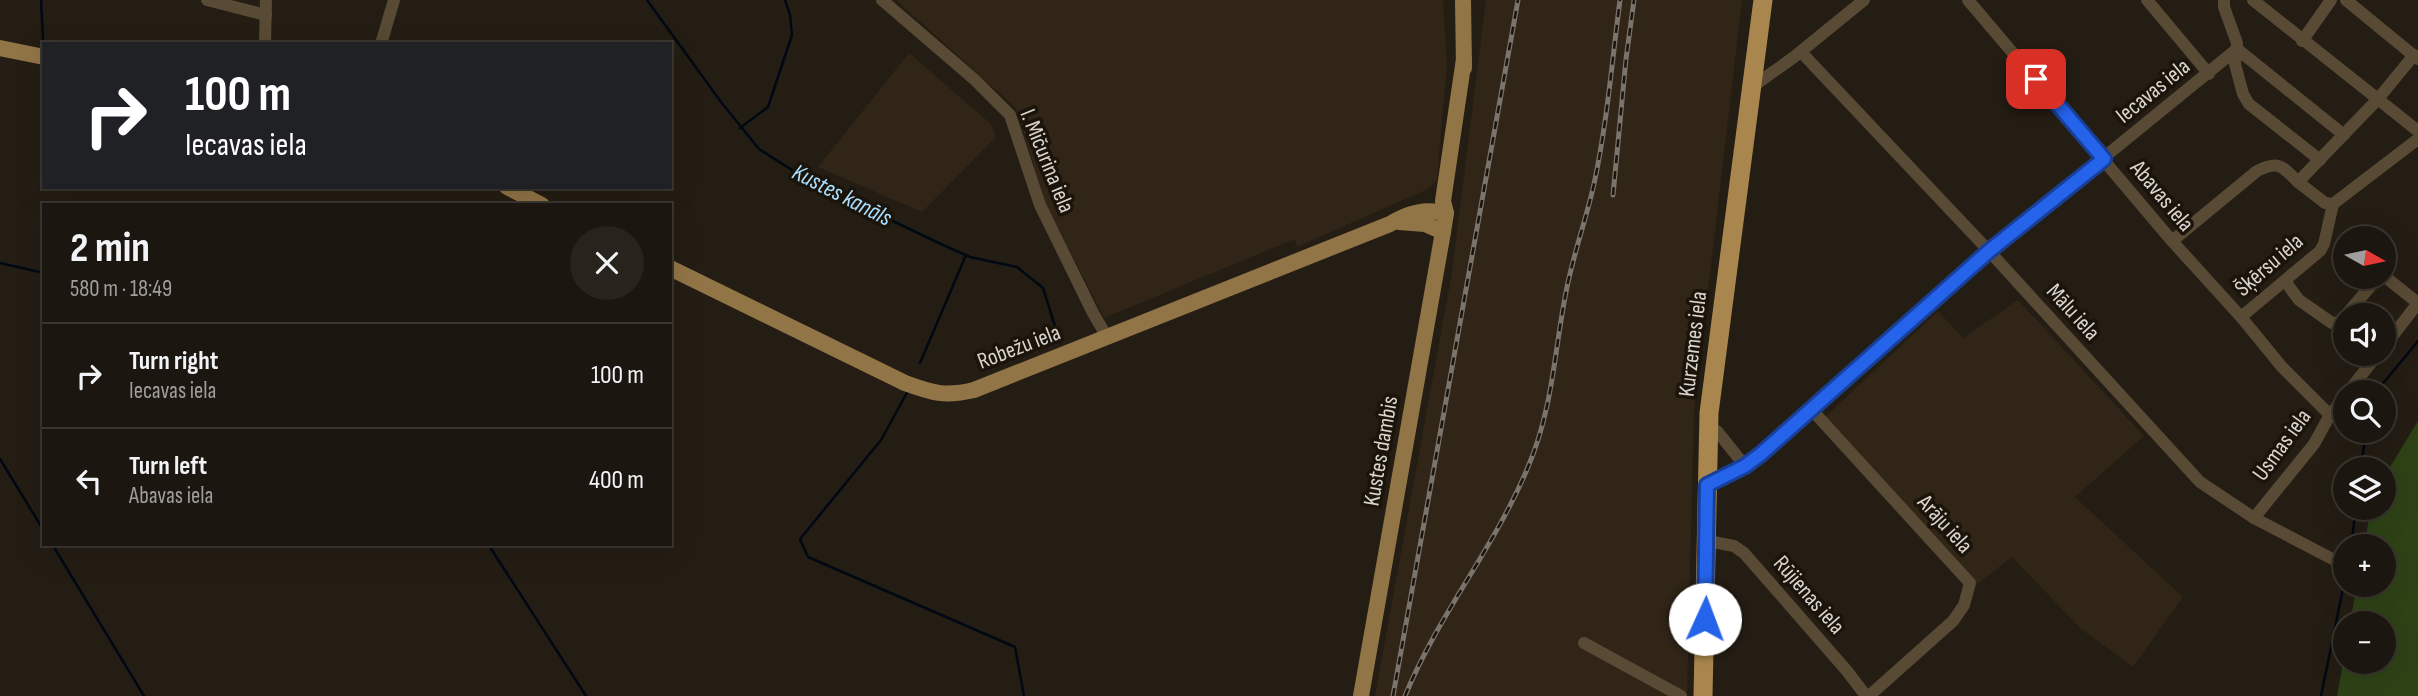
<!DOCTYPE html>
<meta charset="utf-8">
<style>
:root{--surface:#1b160f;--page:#28231d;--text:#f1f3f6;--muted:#a09f9e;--line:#39352f}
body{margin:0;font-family:"Sofia Sans Condensed",sans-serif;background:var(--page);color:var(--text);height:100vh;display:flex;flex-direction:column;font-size:26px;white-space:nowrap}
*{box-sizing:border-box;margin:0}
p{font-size:23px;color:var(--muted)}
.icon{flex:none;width:38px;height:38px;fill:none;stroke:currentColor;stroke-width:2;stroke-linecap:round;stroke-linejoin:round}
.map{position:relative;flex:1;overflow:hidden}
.sheet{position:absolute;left:42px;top:203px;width:630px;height:343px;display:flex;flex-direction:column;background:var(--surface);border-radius:0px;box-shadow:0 7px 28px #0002,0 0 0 2px var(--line)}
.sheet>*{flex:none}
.banner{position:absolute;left:42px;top:42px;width:630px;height:147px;border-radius:0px;box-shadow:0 7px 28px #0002,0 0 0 2px var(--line);background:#202124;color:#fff;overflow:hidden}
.needle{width:46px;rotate:99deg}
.buttons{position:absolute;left:2333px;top:226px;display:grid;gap:14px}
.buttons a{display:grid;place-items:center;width:63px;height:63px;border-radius:50%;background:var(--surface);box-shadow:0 7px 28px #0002,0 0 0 2px var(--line);font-size:35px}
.pin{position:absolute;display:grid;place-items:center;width:60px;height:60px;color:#fff;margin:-30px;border-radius:14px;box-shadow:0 4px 10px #0006}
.me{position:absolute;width:77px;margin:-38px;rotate:2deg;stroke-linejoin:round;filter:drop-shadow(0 0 5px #0008)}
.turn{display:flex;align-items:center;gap:24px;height:147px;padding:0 28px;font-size:32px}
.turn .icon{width:91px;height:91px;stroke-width:2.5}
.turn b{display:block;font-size:49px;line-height:60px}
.round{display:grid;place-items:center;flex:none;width:74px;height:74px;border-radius:37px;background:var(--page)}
.headline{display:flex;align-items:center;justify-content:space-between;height:119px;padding:0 28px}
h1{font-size:42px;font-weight:700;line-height:52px}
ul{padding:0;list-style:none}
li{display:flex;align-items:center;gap:21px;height:105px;padding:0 28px;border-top:2px solid var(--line)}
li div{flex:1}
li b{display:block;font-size:26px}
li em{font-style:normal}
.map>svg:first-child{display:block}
</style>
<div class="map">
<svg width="2418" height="696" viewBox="0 0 2418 696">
<rect width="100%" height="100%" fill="#241d14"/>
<g fill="#302517">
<path d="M896,0H1443L1447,64L1437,180L1428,189L1297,247L1295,239L1104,318L1045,202L1016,108Z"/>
<path d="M1486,0H1742L1694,411L1687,696H1375L1452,272Z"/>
<path d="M909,53L991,124L996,137L922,212L818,167Z"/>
<path d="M2018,300L2144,436L2075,497L2183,597L2133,667L2081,629L2012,557L1977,584L1825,417L1938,311L1963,338Z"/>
</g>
<path fill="#2e4216" d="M2418,421V696H2337L2345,653V662H2384V623H2350L2357,585L2384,584V546H2364L2371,508H2384V477Z"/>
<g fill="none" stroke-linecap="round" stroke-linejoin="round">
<g stroke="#000913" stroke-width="2.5">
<path d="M41,0L43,39"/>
<path d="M647,0L721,102L759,149L811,182L943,245L970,257L1017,267L1043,288L1060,342"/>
<path d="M740,128L768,107L792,35L790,15L785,0"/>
<path d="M0,263L44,273"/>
<path d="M920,363L966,255"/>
<path d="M909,389L881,440L800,539L808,557L1015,647L1024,696"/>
<path d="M2376,392L2418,341"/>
<path d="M0,459L44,531"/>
<path d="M2361,469L2366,430"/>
<path d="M52,544L144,696"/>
<path d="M488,544L586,696"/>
<path d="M2351,546L2356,508"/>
<path d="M2321,696L2345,579"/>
</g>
<g stroke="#584a34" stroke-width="12">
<path d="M207,0L266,15"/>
<path d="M882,0L975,80L1010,115L1040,205L1093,313L1107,337"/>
<path d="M1968,0L2172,241L2241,317L2282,367L2330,415"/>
<path d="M2147,0L2209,74"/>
<path d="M2224,0V7L2237,43L2235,64L2243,94L2249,104L2320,160"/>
<path d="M2253,0L2418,131"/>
<path d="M2346,0L2418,59"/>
<path d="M2302,41L2331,0"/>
<path d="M265,44L266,0"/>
<path d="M381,44L394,0"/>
<path d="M1801,52L1989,251L2200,482L2254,518L2342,564"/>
<path d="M2414,55L2378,99L2298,182L2325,203L2333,204L2418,139"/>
<path d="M1752,87L1794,57L1864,0"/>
<path d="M2172,241L2257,171C2279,160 2282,166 2298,182"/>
<path d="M2384,276L2418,303"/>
<path d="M2285,281L2299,300L2332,323H2337L2345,316"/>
<path d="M2346,315L2379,276"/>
<path d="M2241,317L2320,251L2324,244L2333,204"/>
<path d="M2384,347L2418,303"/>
<path d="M2348,392L2378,354"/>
<path d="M1812,410L1970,583L1964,605L1953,621L1869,696"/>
<path d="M1709,427L1717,431L1745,466"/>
<path d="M1707,485L1745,466L1761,454L1989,251L2237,49L2344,135"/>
<path d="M2254,518L2314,444L2330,415L2345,396"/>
<path d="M1708,541L1734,546L1744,553L1847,671L1866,696"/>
<path d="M1584,643L1681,696"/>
</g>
<g stroke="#927546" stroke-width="16">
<path d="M1463,0L1464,68"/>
<path d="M0,48L44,57"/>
<path d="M507,187L542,205"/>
<path d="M1399,222L1425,224L1443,232"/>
<path d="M670,268L905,383C932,393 945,397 974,390L1390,224C1409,212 1425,209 1446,213"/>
<path d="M1361,696L1443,232L1446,213L1443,201L1464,59"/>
</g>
<path stroke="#a9864d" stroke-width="19" d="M1703,696L1709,413L1763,0"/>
<g stroke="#7a746d" stroke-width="5">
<g id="rail">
<path d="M1613,195L1626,59L1634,0"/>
<path d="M1393,696L1518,0"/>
<path d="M1405,696C1438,615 1495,547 1528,467C1553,408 1554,353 1566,292C1573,255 1586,220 1594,184C1607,124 1612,61 1620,0"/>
</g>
</g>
<use href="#rail" stroke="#1b140b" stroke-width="2.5" stroke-dasharray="8" stroke-linecap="butt"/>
</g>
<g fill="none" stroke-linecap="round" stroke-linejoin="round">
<g stroke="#184099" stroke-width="18">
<path id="route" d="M1705,619L1707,485L1745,466L1761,454L1989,251L2104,159L2036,79"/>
</g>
<use href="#route" stroke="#2563eb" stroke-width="12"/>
</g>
<g text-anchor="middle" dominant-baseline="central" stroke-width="7" stroke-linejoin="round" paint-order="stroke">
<g font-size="23" fill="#dad5cf" stroke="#1b140b">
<text transform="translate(2153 91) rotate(-39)">Iecavas iela</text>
<text transform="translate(1047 161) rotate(68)">I. Mičurina iela</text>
<text transform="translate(2162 196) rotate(50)">Abavas iela</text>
<text transform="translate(2269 265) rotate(-41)">Šķērsu iela</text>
<text transform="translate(2073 312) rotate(48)">Mālu iela</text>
<text transform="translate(1693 344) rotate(-83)">Kurzemes iela</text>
<text transform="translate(1019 347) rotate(-21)">Robežu iela</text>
<text transform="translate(2282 445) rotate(-54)">Usmas iela</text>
<text transform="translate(1381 451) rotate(-80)">Kustes dambis</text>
<text transform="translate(1945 524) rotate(48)">Arāju iela</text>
<text transform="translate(1809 595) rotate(49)">Rūjienas iela</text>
</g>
<g font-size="24" font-style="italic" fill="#aadfff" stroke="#1b140b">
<text transform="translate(842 195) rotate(27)">Kustes kanāls</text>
</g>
</g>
</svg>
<div class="buttons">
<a><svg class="needle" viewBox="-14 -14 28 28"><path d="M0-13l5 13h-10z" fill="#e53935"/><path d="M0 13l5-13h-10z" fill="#a09f9e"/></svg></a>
<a><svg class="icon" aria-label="sound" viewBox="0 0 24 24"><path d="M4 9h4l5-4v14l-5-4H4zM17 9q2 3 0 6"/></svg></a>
<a><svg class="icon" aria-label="search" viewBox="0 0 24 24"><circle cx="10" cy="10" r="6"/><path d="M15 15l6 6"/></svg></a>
<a><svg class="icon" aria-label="layers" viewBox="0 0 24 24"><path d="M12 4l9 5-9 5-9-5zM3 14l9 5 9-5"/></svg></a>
<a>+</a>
<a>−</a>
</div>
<div class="pin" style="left:2036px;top:79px;background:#d93025"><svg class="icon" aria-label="arrive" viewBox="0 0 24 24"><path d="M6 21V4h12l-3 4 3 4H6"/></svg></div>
<svg class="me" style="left:1705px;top:619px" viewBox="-20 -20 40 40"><circle r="19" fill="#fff"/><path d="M0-13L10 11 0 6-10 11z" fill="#2563eb"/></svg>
<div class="banner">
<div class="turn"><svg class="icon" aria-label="right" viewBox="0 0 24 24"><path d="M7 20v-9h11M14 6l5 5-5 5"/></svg><div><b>100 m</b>Iecavas iela</div></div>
</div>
<section class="sheet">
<div class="headline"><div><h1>2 min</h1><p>580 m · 18:49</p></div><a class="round"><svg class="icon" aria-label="close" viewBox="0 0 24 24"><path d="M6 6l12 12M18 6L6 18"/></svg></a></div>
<ul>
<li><svg class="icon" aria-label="right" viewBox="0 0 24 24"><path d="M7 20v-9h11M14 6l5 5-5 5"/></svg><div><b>Turn right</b><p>Iecavas iela</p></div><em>100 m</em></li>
<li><svg class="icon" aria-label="left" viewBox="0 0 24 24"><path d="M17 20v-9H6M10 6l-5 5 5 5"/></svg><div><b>Turn left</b><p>Abavas iela</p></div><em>400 m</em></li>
</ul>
</section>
</div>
